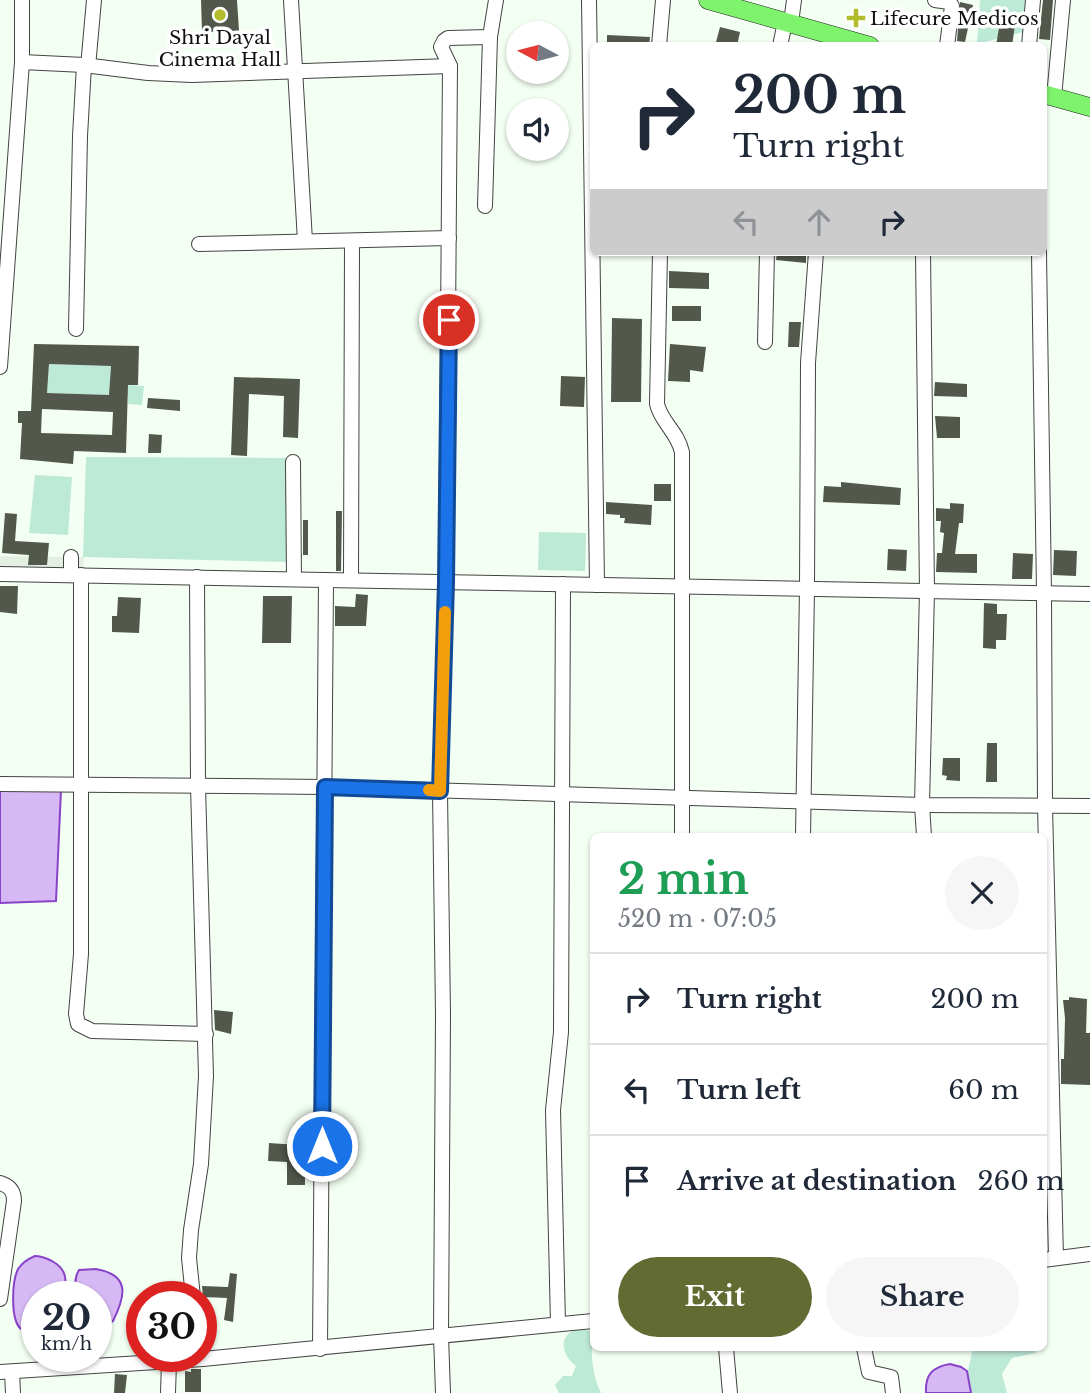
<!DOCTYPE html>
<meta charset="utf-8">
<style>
:root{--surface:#fff;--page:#f6f6f7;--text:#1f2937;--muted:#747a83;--line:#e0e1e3;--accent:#616b32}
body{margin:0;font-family:"Libre Baskerville",serif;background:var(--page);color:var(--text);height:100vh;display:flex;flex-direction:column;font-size:26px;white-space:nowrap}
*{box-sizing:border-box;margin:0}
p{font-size:23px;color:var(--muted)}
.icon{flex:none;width:38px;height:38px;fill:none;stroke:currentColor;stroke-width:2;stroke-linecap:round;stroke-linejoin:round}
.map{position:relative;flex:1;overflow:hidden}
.drawer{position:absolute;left:590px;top:833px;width:457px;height:518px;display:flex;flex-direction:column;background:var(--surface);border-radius:10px;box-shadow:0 2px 5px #0004}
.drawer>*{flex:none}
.banner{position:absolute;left:590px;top:42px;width:457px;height:214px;border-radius:10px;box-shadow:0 2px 5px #0004;background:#fff;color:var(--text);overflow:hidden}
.needle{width:46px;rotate:277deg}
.fabs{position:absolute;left:506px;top:21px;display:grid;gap:14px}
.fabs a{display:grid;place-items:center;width:63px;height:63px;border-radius:50%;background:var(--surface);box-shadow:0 2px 5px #0004;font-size:35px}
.speed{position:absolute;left:21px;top:1281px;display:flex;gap:14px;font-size:35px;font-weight:700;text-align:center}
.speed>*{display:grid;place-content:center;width:91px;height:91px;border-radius:50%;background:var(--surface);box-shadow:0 2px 5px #0004;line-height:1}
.speed small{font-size:18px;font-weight:400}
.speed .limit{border:10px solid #d22;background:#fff;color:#111}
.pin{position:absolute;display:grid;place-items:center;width:60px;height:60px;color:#fff;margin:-30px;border:4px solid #fff;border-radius:50%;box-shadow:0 2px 7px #0007}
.me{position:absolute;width:77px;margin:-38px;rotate:0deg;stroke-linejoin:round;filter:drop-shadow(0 0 5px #0008)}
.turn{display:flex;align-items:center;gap:24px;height:147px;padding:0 28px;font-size:32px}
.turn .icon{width:91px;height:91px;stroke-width:2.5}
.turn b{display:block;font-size:49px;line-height:60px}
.lanes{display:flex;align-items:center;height:66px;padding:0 28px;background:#0003;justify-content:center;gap:35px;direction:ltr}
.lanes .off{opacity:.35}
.round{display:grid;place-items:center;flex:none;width:74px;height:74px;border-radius:37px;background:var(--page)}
.head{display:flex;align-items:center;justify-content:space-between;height:119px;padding:0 28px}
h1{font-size:42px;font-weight:700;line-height:52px;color:#1e9e55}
.button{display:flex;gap:14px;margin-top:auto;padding:14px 28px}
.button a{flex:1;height:80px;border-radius:42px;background:var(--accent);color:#fff;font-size:28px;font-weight:700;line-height:80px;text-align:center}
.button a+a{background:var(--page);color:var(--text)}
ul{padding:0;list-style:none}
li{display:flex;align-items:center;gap:21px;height:91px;padding:0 28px;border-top:2px solid var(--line)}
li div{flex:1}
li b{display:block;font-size:26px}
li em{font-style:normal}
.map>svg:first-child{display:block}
</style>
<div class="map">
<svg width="1090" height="1393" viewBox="0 0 1090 1393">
<rect width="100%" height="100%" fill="#f4fff3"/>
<g fill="#bde9d7">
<path d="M980,0H1025L1023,32L977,44Z"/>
<path d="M49,364L111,366L110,384L144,386L142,405L128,404V396L47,393Z"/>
<path d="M86,457L288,458L289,562L83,557Z"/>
<path d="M35,475L72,477L68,535L29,533Z"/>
<path d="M539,532L586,533L585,571L538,570Z"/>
<path d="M580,1329L591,1331C594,1339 592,1345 592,1353C592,1367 595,1381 601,1393H559L555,1385L563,1376H572L576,1366C560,1354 558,1332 580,1329Z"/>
<path d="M973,1348H1038L1035,1353L1012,1358L1002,1374L1007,1393H963Z"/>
</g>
<path fill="#e3f0e1" d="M0,556L84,557L83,572L0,570Z"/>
<g fill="#d6b9f4" stroke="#8843c9" stroke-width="2">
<path d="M0,787L61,790L56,901L0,903Z"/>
<path d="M35,1256C42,1256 46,1258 52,1261C68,1270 66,1280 65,1297H37V1334C31,1333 25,1333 21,1329C10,1320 12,1281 18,1269C22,1263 28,1259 35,1256Z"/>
<path d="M96,1269C130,1275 126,1295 113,1321L96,1332V1297H75C75,1288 74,1277 79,1270Z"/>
<path d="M950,1364L961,1367L967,1371L971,1393H926C925,1375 932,1367 950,1364Z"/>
</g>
<g fill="#52584c" fill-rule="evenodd">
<path d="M201,0H237L239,31L202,32Z"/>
<path d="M1043,0H1053L1050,40L1039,39Z"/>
<path d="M960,2L973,5L965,42L957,41Z"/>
<path d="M1001,15L1016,18L1012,46H996Z"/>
<path d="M720,27L740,32L737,46H715Z"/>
<path d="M607,35L650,37L649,46H607Z"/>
<path d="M777,252H806V263L776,260Z"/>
<path d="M669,271L709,273V289L669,288Z"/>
<rect x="672" y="306" width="29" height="15"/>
<path d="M612,318L642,319L641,402H611Z"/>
<path d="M789,322H801L799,347H788Z"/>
<path d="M34,344L139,346L138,385H128L126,453L74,451L73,464L20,459L22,423H18V411H31ZM49,364L111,366L109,395L47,393ZM42,409L113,412L112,435L41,433Z"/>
<path d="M670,344L706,347L703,372L690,370V382L668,381Z"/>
<path d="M561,376L585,377L584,407L560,406Z"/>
<path d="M234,377L300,379L298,438L283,437L284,396L249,394L247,456L231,455Z"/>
<path d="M935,382L967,384V397L934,396Z"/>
<path d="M148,398L180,400V411L147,408Z"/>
<path d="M935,416L960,417V438H937Z"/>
<path d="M149,434L162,435L161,453H148Z"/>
<path d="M841,482L901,488L900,505L823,502L824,486L841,487Z"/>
<rect x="654" y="484" width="17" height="17"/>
<path d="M606,502L652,505L651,525L624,523L625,518H620V515L606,514Z"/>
<path d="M950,503L964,504L963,523H959L955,554H977V573L936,572L937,553H942L944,533L940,532L941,521H936V508L950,509Z"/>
<path d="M336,511H342L341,571H336Z"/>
<path d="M5,513L17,514L15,541L49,543L47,565H28L29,555L2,553Z"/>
<rect x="303" y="520" width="5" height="35"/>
<path d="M888,549L907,550L906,571L887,570Z"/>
<path d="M1054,550L1077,551L1076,576L1053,575Z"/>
<path d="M1013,553L1033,554L1032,579H1012Z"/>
<path d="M0,586H18L17,614L0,612Z"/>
<path d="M356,594L368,595L366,626H335V606L355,607Z"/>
<path d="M263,596H292L291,643H262Z"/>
<path d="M118,597L141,598L139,633L112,632V616H117Z"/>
<path d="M984,603L997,604V614H1007L1006,640H996V649L983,648Z"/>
<path d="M987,743H997V782H986Z"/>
<path d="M943,758H960V781L946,780L947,776L942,775Z"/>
<path d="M1069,997L1087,999L1086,1033H1090V1085L1061,1084V1059H1064L1065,1018L1063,1000H1069Z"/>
<path d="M214,1010L233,1012L231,1034L215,1030Z"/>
<path d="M269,1143L298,1145L297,1150H302L301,1169H305V1185H287V1162L268,1161Z"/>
<path d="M230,1273L237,1274L233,1322L224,1320L227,1298L203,1297L202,1286L228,1287Z"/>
<path d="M191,1369H201V1392H185V1371L191,1372Z"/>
<path d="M115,1374L127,1375L125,1393H114Z"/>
</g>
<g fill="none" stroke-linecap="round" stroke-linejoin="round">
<g stroke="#434343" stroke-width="16">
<g id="minor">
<path d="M291,0L305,241"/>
<path d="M589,0L597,585"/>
<path d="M935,0L949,2L952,6L947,46"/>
<path d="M791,23L794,0"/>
<path d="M659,46L663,0"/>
<path d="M780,46L785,22"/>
<path d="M1029,46L1033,0"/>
<path d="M22,62L84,65L148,73L192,75L450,66"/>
<path d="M88,67L94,0"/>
<path d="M1054,97L1063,0"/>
<path d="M485,206L490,37L496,0"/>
<path d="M199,244L449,238"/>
<path d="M660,252L657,404C661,422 677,431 682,452V836"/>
<path d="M923,252L927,591L922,805L924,836"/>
<path d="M1039,252L1044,593L1045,806L1056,1258"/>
<path d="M76,329L80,136L84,65"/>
<path d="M765,342L767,252"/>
<path d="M0,367L22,62V0"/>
<path d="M293,462L294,579"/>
<path d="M0,574L1090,594"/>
<path d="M71,575V557"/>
<path d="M81,575V954L76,1014L78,1024L92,1031L206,1034"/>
<path d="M351,580L352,241"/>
<path d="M0,784L325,787L922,805L1090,806"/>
<path d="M803,836L807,589L808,363L816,252"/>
<path d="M0,1183C10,1186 14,1191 14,1201L0,1299"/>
<path d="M1043,1260L1090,1254"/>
<path d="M193,1297L189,1258L191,1230L201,1164L206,1076L198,786L197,577"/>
<path d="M558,1324L553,1110L561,1032L563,584"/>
<path d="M726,1348L730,1393"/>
<path d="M864,1348L869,1372L891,1377L893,1393"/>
<path d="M320,1349L326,580"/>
<path d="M0,1372L203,1359L593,1321"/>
<path d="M12,1372L13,1393"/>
<path d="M168,1393L169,1362"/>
<path d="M443,1393L441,1336L443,1015L440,791L446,582L450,66L441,47L444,41L448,38L490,37"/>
</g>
</g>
<g stroke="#212121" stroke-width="19">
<g id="major">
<path d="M708,0L870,46"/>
<path d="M1043,94L1090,107"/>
</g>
</g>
<use href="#minor" stroke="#fff" stroke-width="14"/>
<use href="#major" stroke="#7ff36e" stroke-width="18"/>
</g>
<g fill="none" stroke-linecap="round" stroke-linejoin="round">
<g stroke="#114b97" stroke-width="18">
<path id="route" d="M322,1146L325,787L440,791L446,582L449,320"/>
</g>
<use href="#route" stroke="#1a73e8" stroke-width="12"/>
<path stroke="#f59e0b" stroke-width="12" d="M429,790L440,791L445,612"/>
</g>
<g fill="#b2bc2c" stroke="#fff" stroke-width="2.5">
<circle cx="220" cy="15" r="7"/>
<path d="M852.5 7.5h7v7h7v7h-7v7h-7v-7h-7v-7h7z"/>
</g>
<g text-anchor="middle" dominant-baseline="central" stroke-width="7" stroke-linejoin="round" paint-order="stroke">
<g font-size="19" fill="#101010" stroke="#fff" text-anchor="start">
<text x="870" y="18">Lifecure Medicos</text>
<text x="220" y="37" text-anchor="middle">Shri Dayal<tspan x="220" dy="22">Cinema Hall</tspan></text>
</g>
</g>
</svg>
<div class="fabs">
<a><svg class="needle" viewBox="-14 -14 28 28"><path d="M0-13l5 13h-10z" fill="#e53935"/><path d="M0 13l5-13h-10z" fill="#747a83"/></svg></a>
<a><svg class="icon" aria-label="sound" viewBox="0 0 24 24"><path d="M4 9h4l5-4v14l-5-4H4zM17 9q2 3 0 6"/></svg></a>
</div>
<div class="speed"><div>20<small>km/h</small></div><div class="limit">30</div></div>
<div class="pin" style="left:449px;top:320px;background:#d93025"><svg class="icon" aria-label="arrive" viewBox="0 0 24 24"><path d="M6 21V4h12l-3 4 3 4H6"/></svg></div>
<svg class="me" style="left:322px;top:1146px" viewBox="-20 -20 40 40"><circle r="17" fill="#1a73e8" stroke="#fff" stroke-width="3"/><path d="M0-11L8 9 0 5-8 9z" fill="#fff"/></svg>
<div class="banner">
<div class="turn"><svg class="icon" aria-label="right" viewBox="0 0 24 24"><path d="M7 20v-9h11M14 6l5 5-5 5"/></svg><div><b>200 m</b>Turn right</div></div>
<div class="lanes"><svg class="icon off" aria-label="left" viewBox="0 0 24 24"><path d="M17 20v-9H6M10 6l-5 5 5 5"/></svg><svg class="icon off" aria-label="ahead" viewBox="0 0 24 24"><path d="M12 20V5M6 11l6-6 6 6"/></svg><svg class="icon" aria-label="right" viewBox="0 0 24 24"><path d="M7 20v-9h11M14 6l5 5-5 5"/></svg></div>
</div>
<section class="drawer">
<div class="head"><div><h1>2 min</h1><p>520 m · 07:05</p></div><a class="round"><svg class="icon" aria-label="close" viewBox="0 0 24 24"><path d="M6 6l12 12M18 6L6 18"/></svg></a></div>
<ul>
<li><svg class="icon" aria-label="right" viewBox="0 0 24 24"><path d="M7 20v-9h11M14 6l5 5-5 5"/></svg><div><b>Turn right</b></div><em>200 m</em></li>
<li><svg class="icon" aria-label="left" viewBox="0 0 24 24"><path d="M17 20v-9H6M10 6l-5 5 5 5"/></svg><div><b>Turn left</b></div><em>60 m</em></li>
<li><svg class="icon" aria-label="arrive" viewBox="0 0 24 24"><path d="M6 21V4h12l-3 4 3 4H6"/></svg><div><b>Arrive at destination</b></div><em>260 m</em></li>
</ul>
<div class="button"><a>Exit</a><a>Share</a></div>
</section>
</div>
